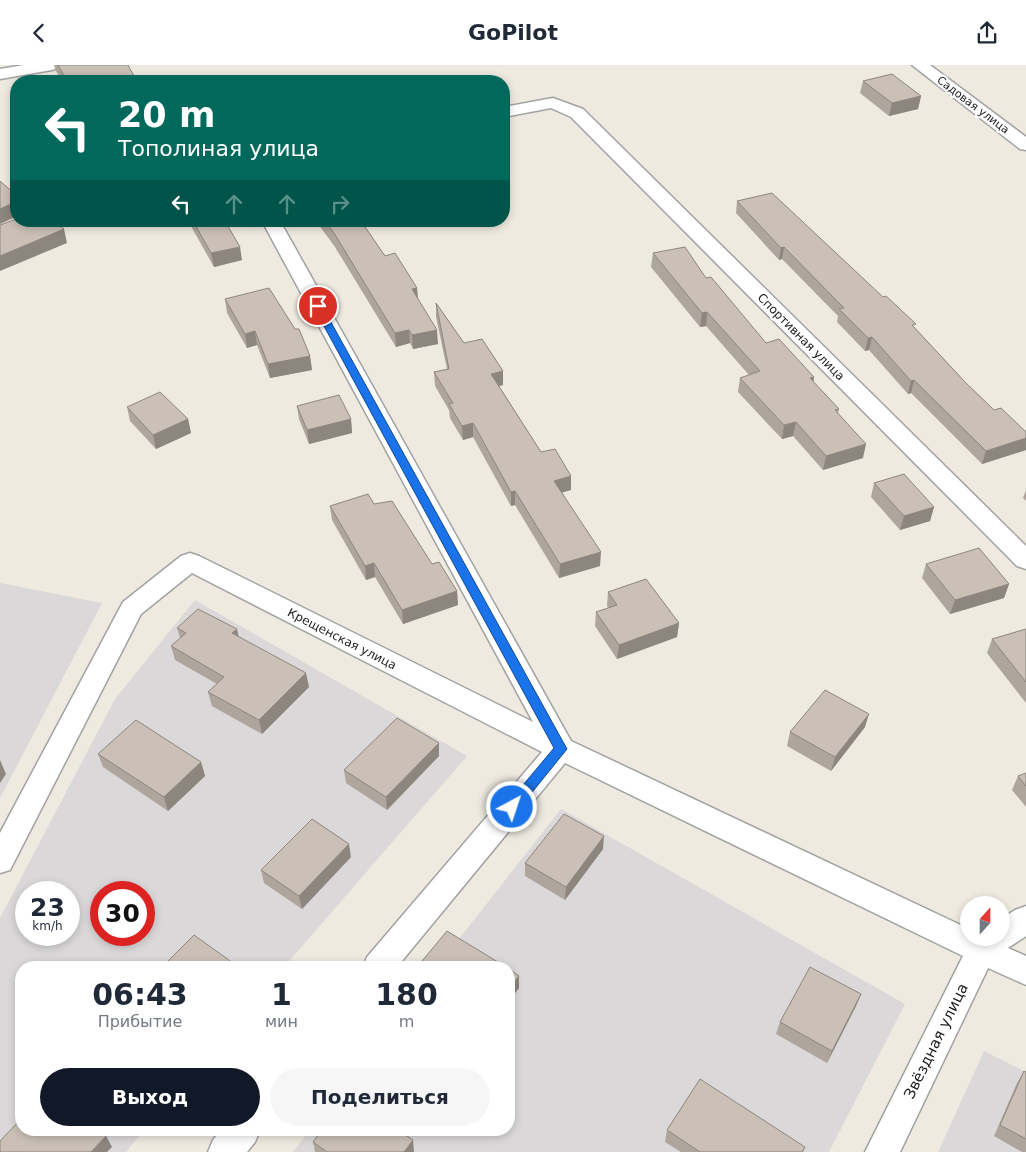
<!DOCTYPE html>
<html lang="ru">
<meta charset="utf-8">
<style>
:root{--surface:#fff;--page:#f6f6f7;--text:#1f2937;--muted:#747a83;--accent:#111827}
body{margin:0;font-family:"DejaVu Sans",sans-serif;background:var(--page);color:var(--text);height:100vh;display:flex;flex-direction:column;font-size:19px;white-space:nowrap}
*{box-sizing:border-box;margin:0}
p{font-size:16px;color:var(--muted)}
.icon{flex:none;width:28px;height:28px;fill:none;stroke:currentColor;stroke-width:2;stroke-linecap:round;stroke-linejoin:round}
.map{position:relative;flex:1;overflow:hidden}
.sheet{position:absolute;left:15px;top:896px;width:500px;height:175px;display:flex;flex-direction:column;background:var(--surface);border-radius:20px;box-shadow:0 2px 8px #0003}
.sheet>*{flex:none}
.guide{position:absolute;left:10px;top:10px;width:500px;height:152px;border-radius:20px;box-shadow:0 2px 8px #0003;background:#00695c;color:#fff;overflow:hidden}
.needle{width:32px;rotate:21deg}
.fabs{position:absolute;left:960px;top:831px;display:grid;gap:10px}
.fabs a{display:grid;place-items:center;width:50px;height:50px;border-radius:50%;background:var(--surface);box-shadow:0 2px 8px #0003;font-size:25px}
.speed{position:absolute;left:15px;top:816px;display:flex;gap:10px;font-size:25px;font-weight:700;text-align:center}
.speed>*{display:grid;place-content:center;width:65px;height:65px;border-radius:50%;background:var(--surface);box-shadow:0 2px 8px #0003;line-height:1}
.speed small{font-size:12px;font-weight:400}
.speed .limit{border:8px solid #d22;background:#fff;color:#111}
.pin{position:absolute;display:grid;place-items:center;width:42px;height:42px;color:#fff;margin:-21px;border:2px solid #fff;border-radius:50%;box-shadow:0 1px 5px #0007}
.me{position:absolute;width:55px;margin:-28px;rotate:40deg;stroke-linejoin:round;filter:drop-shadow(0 0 4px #0008)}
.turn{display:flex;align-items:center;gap:18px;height:105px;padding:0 25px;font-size:22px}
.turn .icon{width:65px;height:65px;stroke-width:2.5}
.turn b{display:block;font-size:35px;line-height:42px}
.lanes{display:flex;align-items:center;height:48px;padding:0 25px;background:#0003;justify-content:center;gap:25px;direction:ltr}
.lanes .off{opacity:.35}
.eta{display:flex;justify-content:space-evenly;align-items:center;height:85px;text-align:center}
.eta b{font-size:30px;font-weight:700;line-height:35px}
.action{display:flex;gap:10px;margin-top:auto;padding:10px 25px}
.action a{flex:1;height:58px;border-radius:30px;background:var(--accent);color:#fff;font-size:20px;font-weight:700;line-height:58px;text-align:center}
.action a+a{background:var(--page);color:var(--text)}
header{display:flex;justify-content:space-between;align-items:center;height:65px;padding:0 25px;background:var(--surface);font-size:22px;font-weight:700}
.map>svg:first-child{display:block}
</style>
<header><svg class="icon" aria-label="back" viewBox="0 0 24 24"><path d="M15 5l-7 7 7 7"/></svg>GoPilot<svg class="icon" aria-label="share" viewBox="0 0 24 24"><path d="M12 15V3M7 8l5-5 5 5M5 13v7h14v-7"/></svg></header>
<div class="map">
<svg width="1026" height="1087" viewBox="0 0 1026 1087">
<rect width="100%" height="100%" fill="#eeeae0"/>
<g fill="#dad8d8" fill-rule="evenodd">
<path d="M0,518L102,538L0,733Z"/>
<path d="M195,535L467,691L284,902H21V1065H144L126,1087H0V853L115,634ZM26,828H69V870H26ZM101,828H144V870H101Z"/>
<path d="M561,744L905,939L829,1087H293L310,1065H509V902H437Z"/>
<path d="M984,986L1026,1007V1087H938Z"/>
</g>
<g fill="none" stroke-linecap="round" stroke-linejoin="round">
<g stroke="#a2a2a2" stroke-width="3">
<g id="minor">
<path d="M24,0H60L58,3L52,5L0,14V4Z"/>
<path d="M912,0H930L1026,72V85L1020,84Z"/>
<path d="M553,33L583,44L1026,481V504L1017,501L571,52L551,43L504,52V42Z"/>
<path d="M262,156H280L571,676L969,864V872H1001V854L1015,845L1026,841V871L1008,883L1026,891V920L988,903L900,1087H865L963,891L565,698L397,902H363L367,892L542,687L192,508L141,549L10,805L0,808V768L123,537L181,491L190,488L199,491L533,657Z"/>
<path d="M221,1065H260L255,1077L247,1087H208L213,1075Z"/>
</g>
</g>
<use href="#minor" fill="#fff" fill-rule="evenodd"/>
</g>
<g fill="#aea59d">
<path d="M54,0H128L137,16H62L56,6Z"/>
<path d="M863,16L921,31L918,44L889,51L860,28Z"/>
<path d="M0,116L16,130V153L15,152L0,159Z"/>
<path d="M737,136L915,263L965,317L994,345L1026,367V385L982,399L911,328L908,329L869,285L865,286L837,257L838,251L782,194L779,195L736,148Z"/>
<path d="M188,156H225L242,195L214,202Z"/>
<path d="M316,156H361L385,191L417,223L418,234L438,279L413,284L410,278L396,282L335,182Z"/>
<path d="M653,188L706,213L766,278L814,312L813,317L839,344L838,348L863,393L823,405L793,371L782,374L738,327L740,313L749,310L706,261L700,262L651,202Z"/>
<path d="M225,234L295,264L310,291L312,305L270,313L257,280L247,283L227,248Z"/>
<path d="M436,238L464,278L503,320L499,321L541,387L571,425L562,427L600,501L559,513L515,440L511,441L473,372L463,375L450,353L449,345L435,321L434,307L447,304L436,252Z"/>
<path d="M297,341L351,354L352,368L309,379L299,354Z"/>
<path d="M127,342L188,354L191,368L156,384L130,356Z"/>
<path d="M874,418L934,442L930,456L900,465L871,432Z"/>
<path d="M1026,425V436L1023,433Z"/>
<path d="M374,439L457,526L458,540L403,559L375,512L366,515L332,455L330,441Z"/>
<path d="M926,499L1009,519L1004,533L950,549L922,513Z"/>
<path d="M608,527L679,558L677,572L617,594L595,561L596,547L608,543L607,541Z"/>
<path d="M177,563L237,564L238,572L309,622L262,669L212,641L208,627L217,619L175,595L171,581L180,573Z"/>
<path d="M1026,564V638L987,588L992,574Z"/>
<path d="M865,662L831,706L787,681L790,667Z"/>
<path d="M439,678V691L387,745L346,718L344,705Z"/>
<path d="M98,689L201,697L205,711L168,746L103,702Z"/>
<path d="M1026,708V742L1012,725L1018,711Z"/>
<path d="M603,784L565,835L525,811V798Z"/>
<path d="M351,792L302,844L264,818L261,805Z"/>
<path d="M861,929L856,941L827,998L776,969L780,957Z"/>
<path d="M1024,1006L1026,1007V1087H1022L994,1071L1017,1018Z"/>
<path d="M667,1065L805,1082L803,1087H681L665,1077Z"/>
<path d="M313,1077L414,1086L315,1087Z"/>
</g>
<g fill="#8d867f">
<path d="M921,31L918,44L889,51L892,38Z"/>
<path d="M11,139L15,152L0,159V144Z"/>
<path d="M64,164L67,178L0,206V191Z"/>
<path d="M240,182L242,195L214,202L211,188Z"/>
<path d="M784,182L782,194L779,195L781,183Z"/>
<path d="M417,223L418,236L412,224Z"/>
<path d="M707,247L706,261L700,262L702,248Z"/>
<path d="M409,265L410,278L396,282L395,268Z"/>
<path d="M437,265L438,279L413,284L412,270Z"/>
<path d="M255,266L257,280L247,283L245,269Z"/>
<path d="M872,272L869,285L865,286L868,273Z"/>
<path d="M310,291L312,305L270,313L268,299Z"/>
<path d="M503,306V320L491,323V309Z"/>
<path d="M814,312L812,326L810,313Z"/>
<path d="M914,315L911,328L908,329L911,316Z"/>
<path d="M188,354L191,368L156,384L153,370Z"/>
<path d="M351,354L352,368L309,379L307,365Z"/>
<path d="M796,357L793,371L782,374L784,360Z"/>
<path d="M473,358V372L463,375L462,361Z"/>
<path d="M1026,373V385L982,399L986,386Z"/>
<path d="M866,379L863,393L823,405L826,391Z"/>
<path d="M571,411V425L554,430V416Z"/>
<path d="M515,426V440L511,441V427Z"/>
<path d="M934,442L930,456L900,465L904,451Z"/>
<path d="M601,487L600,501L559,513L560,499Z"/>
<path d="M374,498L375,512L366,515L365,501Z"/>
<path d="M1009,519L1004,533L950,549L955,535Z"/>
<path d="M457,526L458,540L403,559L402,545Z"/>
<path d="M679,558L677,572L617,594L619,580Z"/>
<path d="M237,564L240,578L232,568Z"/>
<path d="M306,608L309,622L262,669L259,655Z"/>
<path d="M869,649L865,662L831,706L835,692Z"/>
<path d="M439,678V691L387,745L386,732Z"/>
<path d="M0,695L6,709L0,718Z"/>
<path d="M201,697L205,711L168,746L164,732Z"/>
<path d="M604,771L603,784L565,835L566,822Z"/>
<path d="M349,779L351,792L302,844L299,831Z"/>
<path d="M233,898L234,902H229Z"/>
<path d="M519,911V923L509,936V923Z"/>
<path d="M861,929L856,941L827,998L832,986Z"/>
<path d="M106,1071L112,1082L107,1087H91Z"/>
<path d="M413,1075L414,1087H404Z"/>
</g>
<g fill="#cac0b6" stroke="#8d867f">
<path d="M58,0H128L136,15L131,16H67Z"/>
<path d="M892,9L921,31L892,38L863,16Z"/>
<path d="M0,116L16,130V141H14L11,139L0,144Z"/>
<path d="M772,128L883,232L886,231L916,259L912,260L965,317L994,345L1001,343L1026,367V373L986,386L914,315L911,316L872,272L868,273L839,244L844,243L784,182L781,183L737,136Z"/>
<path d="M16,154V156H54L64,164L0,191V160Z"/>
<path d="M193,156H225L240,182L211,188Z"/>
<path d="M325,156H361L385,191L395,188L417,223L412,224L437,265L412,270L409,265L395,268L334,168Z"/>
<path d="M685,182L706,213L711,212L766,278L779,274L814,312L810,313L839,344L835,345L866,379L826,391L796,357L784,360L740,313L760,306L707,247L702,248L653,188Z"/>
<path d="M269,223L295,264H299L310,291L268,299L255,266L245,269L225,234Z"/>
<path d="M436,238L464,278L482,274L503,306L491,309L541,387L555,384L571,411L554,416L601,487L560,499L515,426L511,427L473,358L462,361L449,339L453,338L434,307L449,304Z"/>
<path d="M160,327L188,354L153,370L127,342Z"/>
<path d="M339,330L351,354L307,365L297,341Z"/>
<path d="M904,409L934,442L904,451L874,418Z"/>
<path d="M368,429L374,439L392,436L432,499L439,497L457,526L402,545L374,498L365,501L330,441Z"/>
<path d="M979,483L1009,519L955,535L926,499Z"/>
<path d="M646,514L679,558L619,580L596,547L617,540L608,527Z"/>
<path d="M198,544L237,564L232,568L306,608L259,655L208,627L224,612L171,581L186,568L177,563Z"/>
<path d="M1026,564V617L992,574Z"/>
<path d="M825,625L869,649L835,692L790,667Z"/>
<path d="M397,653L439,678L386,732L344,705Z"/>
<path d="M136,655L201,697L164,732L98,689Z"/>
<path d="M1026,708V721L1018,711Z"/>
<path d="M564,749L604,771L566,822L525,798Z"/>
<path d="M312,754L349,779L299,831L261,805Z"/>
<path d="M447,866L506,902H417Z"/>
<path d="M194,870L233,898L229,902H162Z"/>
<path d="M810,902L861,929L832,986L780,957Z"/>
<path d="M509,904L519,911L509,923Z"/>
<path d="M1024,1006L1026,1007V1074L1000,1060Z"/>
<path d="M700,1014L805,1082L802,1087H700L667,1065Z"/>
<path d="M21,1054V1065H99L106,1071L91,1087H0V1076Z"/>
<path d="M322,1065H398L413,1075L404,1087H327L313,1077Z"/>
</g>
<path fill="#1a73e8" stroke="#114b97" d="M314,239H321L322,241L567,684L517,746L512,747L508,746L506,742L508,738L554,683L313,241Z"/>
<g text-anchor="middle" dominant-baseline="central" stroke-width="4.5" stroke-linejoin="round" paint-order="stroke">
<g font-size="11" fill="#1b1b1b" stroke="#fff">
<text transform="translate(973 40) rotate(37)">Садовая улица</text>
</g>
<g font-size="12" fill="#1b1b1b" stroke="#fff">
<text transform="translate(801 272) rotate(45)">Спортивная улица</text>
<text transform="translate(342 574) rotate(27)">Крещенская улица</text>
</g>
<g font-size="15" fill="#1b1b1b" stroke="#fff">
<text transform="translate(936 976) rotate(-64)">Звёздная улица</text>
</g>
</g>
</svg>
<div class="fabs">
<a><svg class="needle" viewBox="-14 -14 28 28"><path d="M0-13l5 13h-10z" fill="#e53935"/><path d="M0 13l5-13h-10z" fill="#747a83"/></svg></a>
</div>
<div class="speed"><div>23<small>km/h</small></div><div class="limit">30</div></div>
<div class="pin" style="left:318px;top:241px;background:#d93025"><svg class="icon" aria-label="arrive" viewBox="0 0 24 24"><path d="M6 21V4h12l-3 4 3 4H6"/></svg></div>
<svg class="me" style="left:512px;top:742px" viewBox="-20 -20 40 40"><circle r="17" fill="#1a73e8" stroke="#fff" stroke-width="3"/><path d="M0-11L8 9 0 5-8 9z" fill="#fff"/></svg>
<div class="guide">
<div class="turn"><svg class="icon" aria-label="left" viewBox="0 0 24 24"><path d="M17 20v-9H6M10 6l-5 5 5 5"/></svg><div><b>20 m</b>Тополиная улица</div></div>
<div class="lanes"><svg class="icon" aria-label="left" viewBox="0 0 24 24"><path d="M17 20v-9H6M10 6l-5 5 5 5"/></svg><svg class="icon off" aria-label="ahead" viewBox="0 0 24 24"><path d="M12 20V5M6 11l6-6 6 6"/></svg><svg class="icon off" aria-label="ahead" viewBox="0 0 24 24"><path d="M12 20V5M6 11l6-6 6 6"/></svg><svg class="icon off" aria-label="right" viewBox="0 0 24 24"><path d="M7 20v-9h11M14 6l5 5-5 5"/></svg></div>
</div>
<section class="sheet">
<div class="eta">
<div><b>06:43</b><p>Прибытие</p></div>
<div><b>1</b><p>мин</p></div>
<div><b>180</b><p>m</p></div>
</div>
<div class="action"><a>Выход</a><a>Поделиться</a></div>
</section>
</div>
